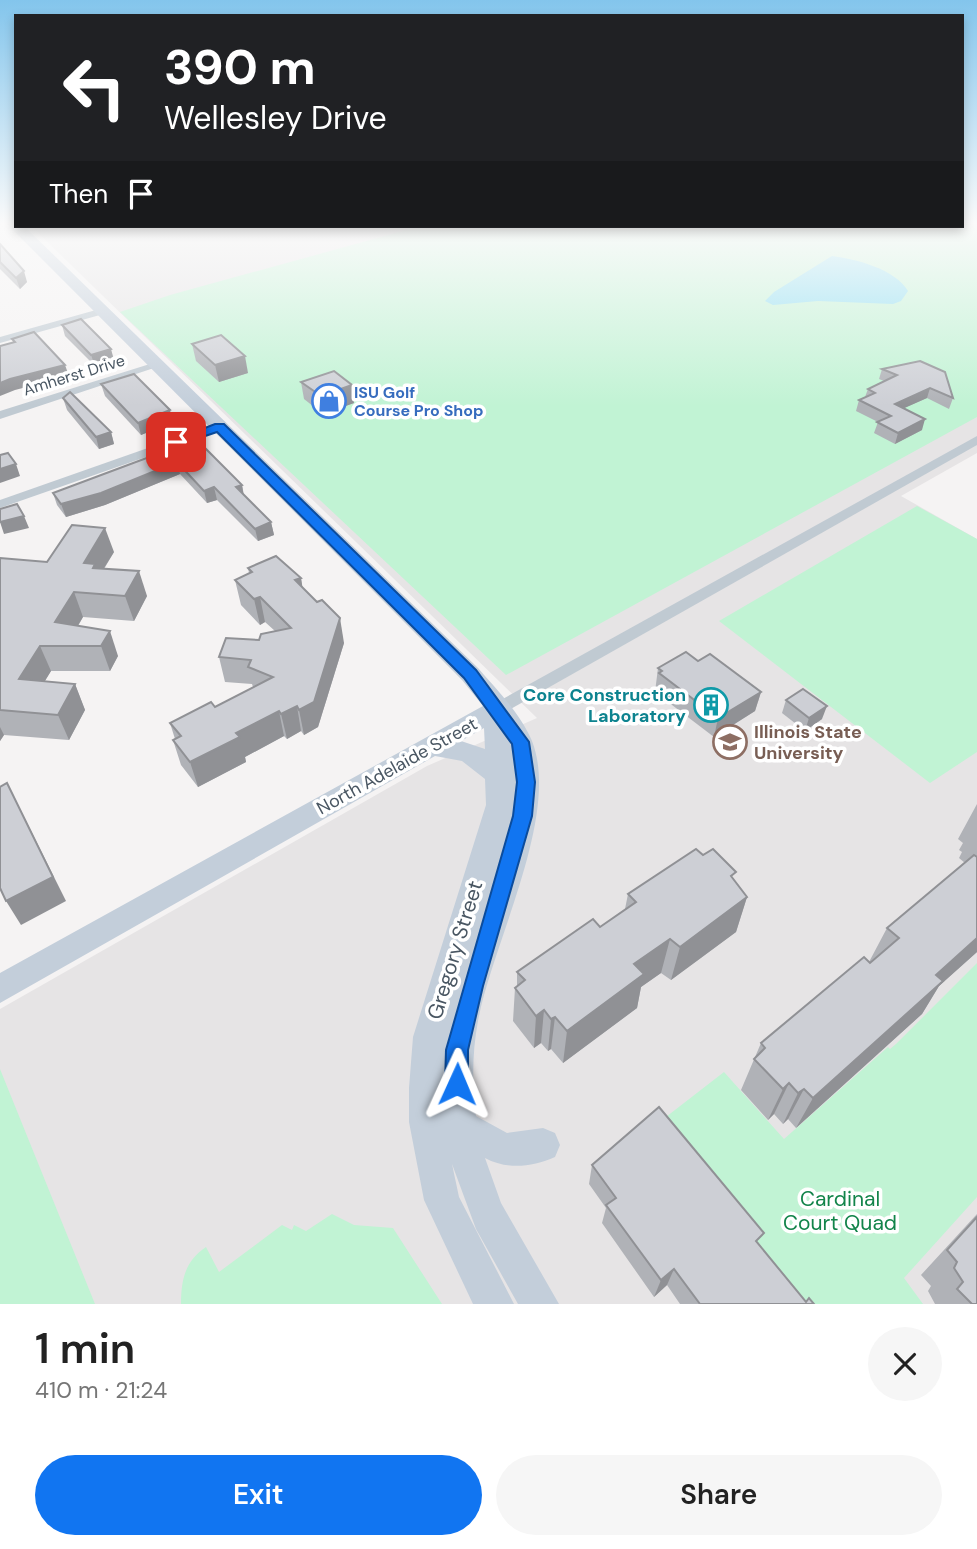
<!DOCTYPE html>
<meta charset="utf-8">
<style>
:root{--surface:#fff;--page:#f6f6f6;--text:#222;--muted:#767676;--accent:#1175f1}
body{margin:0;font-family:"DM Sans",sans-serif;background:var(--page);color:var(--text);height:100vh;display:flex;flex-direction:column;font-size:26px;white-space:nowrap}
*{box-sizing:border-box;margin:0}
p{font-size:23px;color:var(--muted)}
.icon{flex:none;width:38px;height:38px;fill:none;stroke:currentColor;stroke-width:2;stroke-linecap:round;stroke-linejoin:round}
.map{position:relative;height:1304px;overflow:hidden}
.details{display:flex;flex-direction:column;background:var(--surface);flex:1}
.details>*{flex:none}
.hud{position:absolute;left:14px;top:14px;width:950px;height:214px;border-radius:0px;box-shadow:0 4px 10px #0003;background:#202124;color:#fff;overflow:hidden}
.pin{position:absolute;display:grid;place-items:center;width:60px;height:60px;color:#fff;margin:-30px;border-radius:14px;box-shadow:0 4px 10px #0006}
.me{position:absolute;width:77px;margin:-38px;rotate:1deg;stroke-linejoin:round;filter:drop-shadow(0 0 5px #0008)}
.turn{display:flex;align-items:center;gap:24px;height:147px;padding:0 35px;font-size:32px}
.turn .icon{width:91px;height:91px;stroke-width:2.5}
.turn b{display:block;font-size:49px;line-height:60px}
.then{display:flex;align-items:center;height:66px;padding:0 35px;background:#0003;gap:14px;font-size:26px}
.round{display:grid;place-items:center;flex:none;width:74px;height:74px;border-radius:37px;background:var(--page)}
.overview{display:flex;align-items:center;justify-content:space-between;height:119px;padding:0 35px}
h1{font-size:42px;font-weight:600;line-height:52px}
.action{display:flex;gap:14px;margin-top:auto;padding:14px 35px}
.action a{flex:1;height:80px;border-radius:42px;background:var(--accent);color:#fff;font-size:28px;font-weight:600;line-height:80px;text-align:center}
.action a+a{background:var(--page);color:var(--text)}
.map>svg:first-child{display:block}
</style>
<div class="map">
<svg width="977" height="1304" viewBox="0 0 977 1304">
<rect width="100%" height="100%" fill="#f5f3f3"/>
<path fill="#e6e4e5" d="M963,223H977V453L901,496L977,539V1304H0V1009L427,766L537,718L31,226H962Z"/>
<g fill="#c1f3d4">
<path d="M963,223H977V417L506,675L120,312L170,295L421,226H962Z"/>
<path d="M917,506L977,539V752L930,783L719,621Z"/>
<path d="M977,963V1197L904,1278L923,1304H794L653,1127L724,1072L784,1139L888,1047L890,1049L896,1044Z"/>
<path d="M0,1069L95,1304H0Z"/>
<path d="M332,1214L354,1225L393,1228L442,1304H181C181,1280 185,1261 206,1247L219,1272L282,1225L292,1230L294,1225L306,1231Z"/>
</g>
<path fill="#8cdef2" d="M832,256C856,259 895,269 908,291L901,301L893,304L818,301L773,305L765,301L774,292Z"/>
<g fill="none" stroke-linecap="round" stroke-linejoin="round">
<g fill="#c0cad2" fill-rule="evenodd">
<path d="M103,308L107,309V313L0,343V337Z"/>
<path d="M153,363L163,365L0,419V411Z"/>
<path d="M219,423L225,427L223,430L0,508V500Z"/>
<path d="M977,436V445L502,714H490L488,710L490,706Z"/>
</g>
<path fill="#c3ceda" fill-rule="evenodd" d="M12,223L24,226L478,668C497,690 521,714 532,741C561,815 492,944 478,1021C472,1053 472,1084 476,1116L507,1133L543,1128L555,1133L560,1145L555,1157C532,1167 507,1170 485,1158L501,1203L559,1304H518L476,1229L452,1164L459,1197L514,1304H473L424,1200L409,1122V1088L413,1037L486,805L485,779L462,761L435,756L0,1003V973L483,706L462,680L12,229ZM484,728L485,749L461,741Z"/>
</g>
<g fill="#b0b2b7">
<path d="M0,244L27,282L20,289L0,269Z"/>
<path d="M62,325L114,360L95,366L65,336Z"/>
<path d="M192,344L248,373L219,382L196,361Z"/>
<path d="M920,361L953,398L949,409L927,398L904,408L922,430L895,444L874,433L878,422L856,411L859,400L865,397L868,389L884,381L879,379L882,369Z"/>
<path d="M301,382L354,403L323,414L304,399Z"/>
<path d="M101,384L173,422L141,435L105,396Z"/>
<path d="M63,398L111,432L114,444L99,449L67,410Z"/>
<path d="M188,448L242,485L244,495L271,522L274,535L258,541L217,500L207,503L180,474L105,505L66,517L57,505L53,493Z"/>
<path d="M114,552L104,569L147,596L134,621L83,617L78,626L118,656L110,671H51L44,682L75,684L85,710L69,740L4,735L0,741V558L47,562Z"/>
<path d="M248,568L301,578L302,587L344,643L318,727L304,735L301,731L287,739L284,736L245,757L246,762L198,787L181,765L173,740L175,739L170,723L215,707L253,687L252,684L225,682L219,657L259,640L275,631L265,622L260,625L241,605L235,580L249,573Z"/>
<path d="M698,661L761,692L755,711L714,737L655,692L658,668Z"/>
<path d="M786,700L822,719L805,731L782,713Z"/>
<path d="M977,804V952L939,986L922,1014L796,1128L788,1119L783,1124L774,1114L768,1120L741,1090L761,1043L869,962L887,928L965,863L959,858L962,852L959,850L963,843L958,839Z"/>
<path d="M734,880L747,897L736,932L671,980L661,973L641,987L637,1008L563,1063L551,1049L548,1051L541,1043L534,1048L513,1021L515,988L517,987V972L600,927L625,909L628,894Z"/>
<path d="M592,1165L758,1244L806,1302L814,1304H680L667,1285L654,1297L602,1223L606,1208L589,1184Z"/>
<path d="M977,1214V1304H935L928,1291L931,1286L921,1275Z"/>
</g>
<g fill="#909195">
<path d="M24,271L27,282L20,289L16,278Z"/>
<path d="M111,349L114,360L95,366L91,355Z"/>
<path d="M245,356L248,373L219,382L215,365Z"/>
<path d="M65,365L69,376L15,390L0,396V383L10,379Z"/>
<path d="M352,385L354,403L323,414L321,396Z"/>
<path d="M930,388L927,398L891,414L895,404Z"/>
<path d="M170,410L173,422L141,435L138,423Z"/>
<path d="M925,419L922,430L895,444L898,433Z"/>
<path d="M111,432L114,444L99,449L96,437Z"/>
<path d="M177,462L180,474L105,505L66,517L61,504Z"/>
<path d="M16,464L20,476L0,483V469Z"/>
<path d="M242,485L244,498L236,487Z"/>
<path d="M214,487L217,500L207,503L204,491Z"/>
<path d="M24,516L29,528L4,534L0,522Z"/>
<path d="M271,522L274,535L258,541L255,529Z"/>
<path d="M105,528L114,552L99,576L84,563Z"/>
<path d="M139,571L147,596L134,621L125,596Z"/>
<path d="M301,578L305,603L295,580Z"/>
<path d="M74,592L83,617L65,647L55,622Z"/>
<path d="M260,597L265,622L260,625L254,599Z"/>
<path d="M340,618L344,643L318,727L304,735L299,710Z"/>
<path d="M110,631L118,656L110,671L101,646Z"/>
<path d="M40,646L51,671L31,704L19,679Z"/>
<path d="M75,684L85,710L69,740L58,715Z"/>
<path d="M761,692L755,711L714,737L718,718Z"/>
<path d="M297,706L301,731L287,739L281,714Z"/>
<path d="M827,706L822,719L805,731L809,718Z"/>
<path d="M279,711L284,736L245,757L246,762L198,787L190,762L236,733Z"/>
<path d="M0,727L4,735L0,741Z"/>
<path d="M7,783L66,901L21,925L6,901Z"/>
<path d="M747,897L736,932L671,980L680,947Z"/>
<path d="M977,938V952L939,986L922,1014L796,1128L813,1098L936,975Z"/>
<path d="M670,939L661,973L641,987L637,1008L563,1063L567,1031L634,964Z"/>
<path d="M544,1010L541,1043L534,1048L536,1016Z"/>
<path d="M555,1017L551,1049L548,1051L551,1019Z"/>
<path d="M789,1083L774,1114L768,1120L783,1089Z"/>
<path d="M804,1089L788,1119L783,1124L798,1093Z"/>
<path d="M674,1269L667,1285L654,1297L661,1280Z"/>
</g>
<g fill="#cdcfd5" stroke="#909195" stroke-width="2">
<path d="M0,244L24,271L16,278L0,262Z"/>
<path d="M81,319L111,349L91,355L62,325Z"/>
<path d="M34,332L65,365L10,379L0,383V346L15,342L12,339Z"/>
<path d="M221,335L245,356L215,365L192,344Z"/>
<path d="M920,361L945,372L953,398L930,388L895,404L925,419L898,433L877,422L891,416L859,400L875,393L868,389L897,375L882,369Z"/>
<path d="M334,371L352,385L321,396L301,382Z"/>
<path d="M134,374L170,410L138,423L101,384Z"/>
<path d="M70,392L111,432L96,437L63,398Z"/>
<path d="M184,444L188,448L201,444L242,485L236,487L271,522L255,529L214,487L204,491L177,462L101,493L61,504L53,493Z"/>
<path d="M8,453L16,464L0,469V455Z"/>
<path d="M17,504L24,516L0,522V509Z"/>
<path d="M72,525L105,528L84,563L95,564L93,568L139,571L125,596L74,592L55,622L110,631L101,646H40L19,679L75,684L58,715L0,710V558L47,562Z"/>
<path d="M276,556L301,578L295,580L317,602L322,600L340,618L314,702L299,710L297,706L281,714L279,711L236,733L240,737L190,762L173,740L181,736L170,723L211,702L215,707L273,677L248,667L251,660L219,657L226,638L259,640L261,634L291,628L260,597L254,599L235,580L252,572L248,568Z"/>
<path d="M686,652L698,661L710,654L761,692L718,718L659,673L662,671L658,668Z"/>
<path d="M803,689L827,706L809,718L786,700Z"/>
<path d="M7,783L53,877L6,901L0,888V787Z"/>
<path d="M696,849L703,855L713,849L736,872L731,876L747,897L680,947L670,939L634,964L644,974L567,1031L555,1017L551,1019L544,1010L536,1016L515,988L525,980L517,972L593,919L600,927L636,902L628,894Z"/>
<path d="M974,855L977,857V938L936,975L943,981L813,1098L804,1089L798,1093L789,1083L783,1089L754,1059L765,1048L761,1043L864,957L870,963L899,938L887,928Z"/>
<path d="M659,1107L764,1233L756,1241L806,1302L809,1298L814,1304H700L674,1269L661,1280L606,1205L616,1198L592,1165Z"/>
<path d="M977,1217V1304H972L957,1289L963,1282L954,1268L957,1262L947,1250Z"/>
</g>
<linearGradient id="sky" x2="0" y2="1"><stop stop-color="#83c5ec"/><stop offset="0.55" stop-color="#fafafa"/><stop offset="1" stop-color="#fafafa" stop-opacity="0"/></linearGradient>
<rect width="977" height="406" fill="url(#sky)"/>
<path fill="#1175f1" stroke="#0b4c9d" stroke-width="2" d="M215,424H224L476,670L529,742L535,782L532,816L483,986L468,1050V1084L465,1092L457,1095L448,1092L445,1084L446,1050L513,816L517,782L512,744L464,678L217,432L176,446L169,442Z"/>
<defs>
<g id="shop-ring" transform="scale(1.75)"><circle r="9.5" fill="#fff" stroke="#3f7fe0" stroke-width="1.5"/><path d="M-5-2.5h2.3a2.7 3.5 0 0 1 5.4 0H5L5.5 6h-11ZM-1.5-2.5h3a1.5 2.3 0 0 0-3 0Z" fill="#3f7fe0"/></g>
<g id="building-ring" transform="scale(1.75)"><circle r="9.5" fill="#fff" stroke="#0f9aa8" stroke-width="1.5"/><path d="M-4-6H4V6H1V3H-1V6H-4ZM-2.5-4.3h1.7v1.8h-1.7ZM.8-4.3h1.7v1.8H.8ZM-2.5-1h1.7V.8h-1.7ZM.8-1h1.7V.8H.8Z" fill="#0f9aa8"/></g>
<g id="university-ring" transform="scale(1.75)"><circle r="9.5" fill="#fff" stroke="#8d6e63" stroke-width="1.5"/><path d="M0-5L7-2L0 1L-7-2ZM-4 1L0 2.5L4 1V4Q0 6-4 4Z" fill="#8d6e63"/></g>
</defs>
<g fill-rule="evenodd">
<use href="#shop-ring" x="329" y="401"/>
<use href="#building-ring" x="711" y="705"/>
<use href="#university-ring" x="730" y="742"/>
</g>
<g text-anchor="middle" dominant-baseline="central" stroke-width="7" stroke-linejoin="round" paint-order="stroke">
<g font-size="16" fill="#495662" stroke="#fff">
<text transform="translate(74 375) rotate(-17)">Amherst Drive</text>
</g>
<g font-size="16" font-weight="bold" fill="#366cbe" stroke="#fff" text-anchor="start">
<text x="354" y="392">ISU Golf<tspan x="354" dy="18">Course Pro Shop</tspan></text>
</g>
<g font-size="18" font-weight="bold" fill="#0d838f" stroke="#fff" text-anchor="end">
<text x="686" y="695">Core Construction<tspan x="686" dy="21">Laboratory</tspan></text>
</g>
<g font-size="18" font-weight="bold" fill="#785e54" stroke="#fff" text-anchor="start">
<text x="754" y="732">Illinois State<tspan x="754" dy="21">University</tspan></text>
</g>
<g font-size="18" fill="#495662" stroke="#fff">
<text transform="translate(397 766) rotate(-29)">North Adelaide Street</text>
</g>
<g font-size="21" fill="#495662" stroke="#fff">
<text transform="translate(455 950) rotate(-73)">Gregory Street</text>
</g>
<g font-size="21" fill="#12844a" stroke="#fff">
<text x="840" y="1199">Cardinal<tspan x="840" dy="24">Court Quad</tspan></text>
</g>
</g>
</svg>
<div class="pin" style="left:176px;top:442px;background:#d93025"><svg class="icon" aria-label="arrive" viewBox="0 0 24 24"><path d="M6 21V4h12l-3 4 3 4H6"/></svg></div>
<svg class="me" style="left:457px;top:1084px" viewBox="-20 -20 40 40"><path d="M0-17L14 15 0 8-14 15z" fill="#1175f1" stroke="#fff" stroke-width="4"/></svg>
<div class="hud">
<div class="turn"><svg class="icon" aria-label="left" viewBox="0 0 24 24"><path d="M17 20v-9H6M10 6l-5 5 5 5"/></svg><div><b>390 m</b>Wellesley Drive</div></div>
<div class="then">Then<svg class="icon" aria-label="arrive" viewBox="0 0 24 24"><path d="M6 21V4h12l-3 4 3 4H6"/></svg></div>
</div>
</div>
<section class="details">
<div class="overview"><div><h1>1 min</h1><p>410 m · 21:24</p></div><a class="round"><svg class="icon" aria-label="close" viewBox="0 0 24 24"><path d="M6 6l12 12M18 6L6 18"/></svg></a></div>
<div class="action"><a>Exit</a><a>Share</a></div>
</section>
